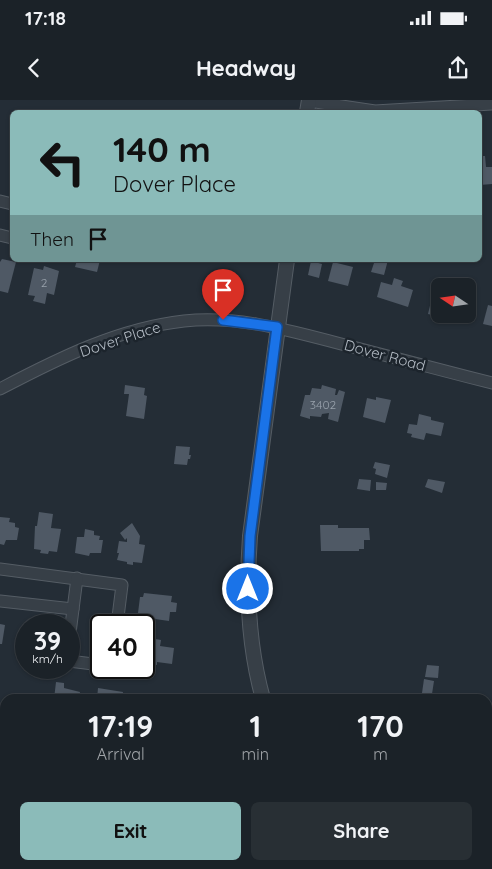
<!DOCTYPE html>
<style>
:root{--surface:#1b2228;--page:#282f34;--text:#f1f3f6;--muted:#a0a4a8;--line:#393f45;--accent:#8bbbb9}
body{margin:0;font-family:Quicksand,sans-serif;background:var(--page);color:var(--text);height:100vh;display:flex;flex-direction:column;font-size:19px;white-space:nowrap}
*{box-sizing:border-box;margin:0}
p{font-size:16px;color:var(--muted)}
.icon{flex:none;width:28px;height:28px;fill:none;stroke:currentColor;stroke-width:2;stroke-linecap:round;stroke-linejoin:round}
.map{position:relative;flex:1;overflow:hidden}
.side{position:absolute;left:0px;top:594px;width:492px;height:176px;display:flex;flex-direction:column;background:var(--surface);border-radius:15px 15px 0 0;box-shadow:0 1px 4px #0004,0 0 0 1px var(--line)}
.side>*{flex:none}
.hud{position:absolute;left:10px;top:10px;width:472px;height:152px;border-radius:8px;box-shadow:0 1px 4px #0004,0 0 0 1px var(--line);background:#8bbbb9;color:#111;overflow:hidden}
.needle{width:32px;rotate:283deg}
.fabs{position:absolute;left:431px;top:178px;display:grid;gap:10px}
.fabs a{display:grid;place-items:center;width:45px;height:45px;border-radius:8px;background:var(--surface);box-shadow:0 1px 4px #0004,0 0 0 1px var(--line);font-size:25px}
.speed{position:absolute;left:15px;top:514px;display:flex;gap:10px;font-size:25px;font-weight:700;text-align:center}
.speed>*{display:grid;place-content:center;width:65px;height:65px;border-radius:50%;background:var(--surface);box-shadow:0 1px 4px #0004,0 0 0 1px var(--line);line-height:1}
.speed small{font-size:12px;font-weight:400}
.speed .limit{border:2px solid #111;border-radius:8px;background:#fff;color:#111}
.pin{position:absolute;display:grid;place-items:center;width:42px;height:42px;color:#fff;margin:-51px -21px;border-radius:50% 50% 50% 0;rotate:-45deg;box-shadow:0 0 5px #0007}
.pin .icon{rotate:45deg}
.me{position:absolute;width:55px;margin:-28px;rotate:0deg;stroke-linejoin:round;filter:drop-shadow(0 0 4px #0008)}
.turn{display:flex;align-items:center;gap:18px;height:105px;padding:0 20px;font-size:22px}
.turn .icon{width:65px;height:65px;stroke-width:2.5}
.turn b{display:block;font-size:35px;line-height:42px}
.then{display:flex;align-items:center;height:48px;padding:0 20px;background:#0003;gap:10px;font-size:19px}
.eta{display:flex;justify-content:space-evenly;align-items:center;height:85px;text-align:center}
.eta b{font-size:30px;font-weight:700;line-height:35px}
.cta{display:flex;gap:10px;margin-top:auto;padding:10px 20px}
.cta a{flex:1;height:58px;border-radius:8px;background:var(--accent);color:#111;font-size:20px;font-weight:700;line-height:58px;text-align:center}
.cta a+a{background:var(--page);color:var(--text)}
.status{display:flex;justify-content:space-between;align-items:center;height:35px;padding:0 25px;background:var(--surface);direction:ltr}
.status svg{height:14px;fill:currentColor}
header{display:flex;justify-content:space-between;align-items:center;height:65px;padding:0 20px;background:var(--surface);font-size:22px;font-weight:700}
.map>svg:first-child{display:block}
</style>
<div class="status"><b>17:18</b><svg viewBox="0 0 49 12"><path d="M0 12V9h3v3zM5 12V6h3v6zM10 12V3h3v9zM15 12V0h3v12zM26 1h20v11H26zM47 4h2v5h-2z"/></svg></div>
<header><svg class="icon" aria-label="back" viewBox="0 0 24 24"><path d="M15 5l-7 7 7 7"/></svg>Headway<svg class="icon" aria-label="share" viewBox="0 0 24 24"><path d="M12 15V3M7 8l5-5 5 5M5 13v7h14v-7"/></svg></header>
<div class="map">
<svg width="492" height="769" viewBox="0 0 492 769">
<rect width="100%" height="100%" fill="#242d36"/>
<g fill="#4f5965">
<path d="M480,56H485L486,67H492V84L480,85Z"/>
<path d="M2,159L16,162L8,193L0,191V162Z"/>
<path d="M77,160H100L97,172L75,167Z"/>
<path d="M375,160H388L384,175L371,172Z"/>
<path d="M311,161L322,164L319,178L308,175Z"/>
<path d="M333,162L353,167L348,186L328,181Z"/>
<path d="M44,166L59,171L54,195L47,193L45,204L33,201L35,196L28,195L34,168L43,170Z"/>
<path d="M394,178L403,181L401,186L413,190L408,207L377,197L381,182L392,185Z"/>
<path d="M433,193L440,195V214H466L464,222L428,214Z"/>
<path d="M488,205L492,206V226L483,224Z"/>
<path d="M125,285L145,288L144,295L147,296L144,319L126,316L129,294H124Z"/>
<path d="M322,285L336,289L335,295H337L339,290L345,292L338,322L328,319L329,313L322,314L321,317L310,316V319L300,316L305,295H310L312,288L321,289Z"/>
<path d="M376,297L391,300L385,323L363,317L367,298L376,300Z"/>
<path d="M419,314L431,317V320L444,323L441,336L426,333L424,340L411,337L412,334L407,333L409,324L417,325Z"/>
<path d="M176,346L190,347L189,355H191L190,359H188L187,365L174,364Z"/>
<path d="M375,362L390,365L387,378L375,374L376,369L373,368Z"/>
<path d="M359,379L371,380L370,391L357,389Z"/>
<path d="M428,379L445,382L442,393L425,387Z"/>
<path d="M376,382L387,383L386,390H376Z"/>
<path d="M39,412L53,414L51,428L61,429L57,452L49,451L48,454L40,453L41,450L34,449L35,426H37Z"/>
<path d="M0,417L10,418L9,422L15,423V427L19,428L17,440H6L4,445L0,444Z"/>
<path d="M132,423L140,436L139,444L145,445L142,463L133,462V465L127,464V462L117,460L119,453H117L119,441L127,442V438L125,440L120,433Z"/>
<path d="M320,425H338V428H369L370,440H364V449H359V451H321Z"/>
<path d="M85,429L94,431V435L100,436L99,440H103L101,453H90L89,456L75,453L77,437H84Z"/>
<path d="M144,493L172,496L171,502L177,503L176,512H170L169,521L141,517V514L138,513L140,497H143Z"/>
<path d="M0,524L5,525L2,544H0Z"/>
<path d="M24,524H26V555L20,554Z"/>
<path d="M144,537L161,540L160,546L174,548L172,564L157,562V565L144,563Z"/>
<path d="M427,565L439,566L438,578L425,577Z"/>
<path d="M424,579L434,581L432,594L422,593Z"/>
<path d="M56,582L64,583V588L80,592L79,599H54Z"/>
<path d="M98,588L123,592L122,599H97Z"/>
<rect x="488" y="727" width="4" height="38"/>
<path d="M68,765H101V769L68,766Z"/>
<rect x="103" y="765" width="20" height="4"/>
<path d="M224,765H240L241,769H224Z"/>
</g>
<g fill="none" stroke-linecap="round" stroke-linejoin="round">
<g stroke="#555d65" stroke-width="8">
<g id="service">
<path d="M488,689L492,690"/>
<path d="M161,765L163,769"/>
</g>
</g>
<g stroke="#555d65" stroke-width="13">
<g id="minor">
<path d="M309,1L375,11L492,4"/>
<path d="M0,101L12,104"/>
<path d="M0,135L12,138"/>
<path d="M0,289C57,259 119,228 184,221C241,215 294,232 349,246C396,258 444,271 492,283"/>
<path d="M0,469L122,485L117,525"/>
<path d="M0,501L73,509"/>
<path d="M69,541L77,478"/>
<path d="M69,561L101,565"/>
</g>
</g>
<g stroke="#555d65" stroke-width="16">
<g id="tertiary">
<path d="M307,12L309,0"/>
<path d="M263,599C248,545 246,490 250,436L287,160"/>
<path d="M316,765L317,769"/>
</g>
</g>
<use href="#service" stroke="#373f47" stroke-width="5.5"/>
<use href="#minor" stroke="#373f47" stroke-width="11"/>
<use href="#tertiary" stroke="#373f47" stroke-width="14"/>
</g>
<g fill="none" stroke-linecap="round" stroke-linejoin="round">
<g stroke="#114b97" stroke-width="12">
<path id="route" d="M223,220L277,227L250,436L248,489"/>
</g>
<use href="#route" stroke="#1a73e8" stroke-width="9"/>
</g>
<g text-anchor="middle" dominant-baseline="central" stroke-width="5" stroke-linejoin="round" paint-order="stroke">
<g font-size="12" fill="#99a2ac">
<text x="44" y="182">2</text>
<text x="323" y="304">3402</text>
</g>
<g font-size="15" fill="#b2bac3" stroke="#1c242c">
<text transform="translate(120 239) rotate(-18)">Dover Place</text>
<text transform="translate(385 255) rotate(15)">Dover Road</text>
</g>
</g>
</svg>
<div class="fabs">
<a><svg class="needle" viewBox="-14 -14 28 28"><path d="M0-13l5 13h-10z" fill="#e53935"/><path d="M0 13l5-13h-10z" fill="#a0a4a8"/></svg></a>
</div>
<div class="speed"><div>39<small>km/h</small></div><div class="limit">40</div></div>
<div class="pin" style="left:223px;top:220px;background:#d93025"><svg class="icon" aria-label="arrive" viewBox="0 0 24 24"><path d="M6 21V4h12l-3 4 3 4H6"/></svg></div>
<svg class="me" style="left:248px;top:489px" viewBox="-20 -20 40 40"><circle r="17" fill="#1a73e8" stroke="#fff" stroke-width="3"/><path d="M0-11L8 9 0 5-8 9z" fill="#fff"/></svg>
<div class="hud">
<div class="turn"><svg class="icon" aria-label="left" viewBox="0 0 24 24"><path d="M17 20v-9H6M10 6l-5 5 5 5"/></svg><div><b>140 m</b>Dover Place</div></div>
<div class="then">Then<svg class="icon" aria-label="arrive" viewBox="0 0 24 24"><path d="M6 21V4h12l-3 4 3 4H6"/></svg></div>
</div>
<section class="side">
<div class="eta">
<div><b>17:19</b><p>Arrival</p></div>
<div><b>1</b><p>min</p></div>
<div><b>170</b><p>m</p></div>
</div>
<div class="cta"><a>Exit</a><a>Share</a></div>
</section>
</div>
